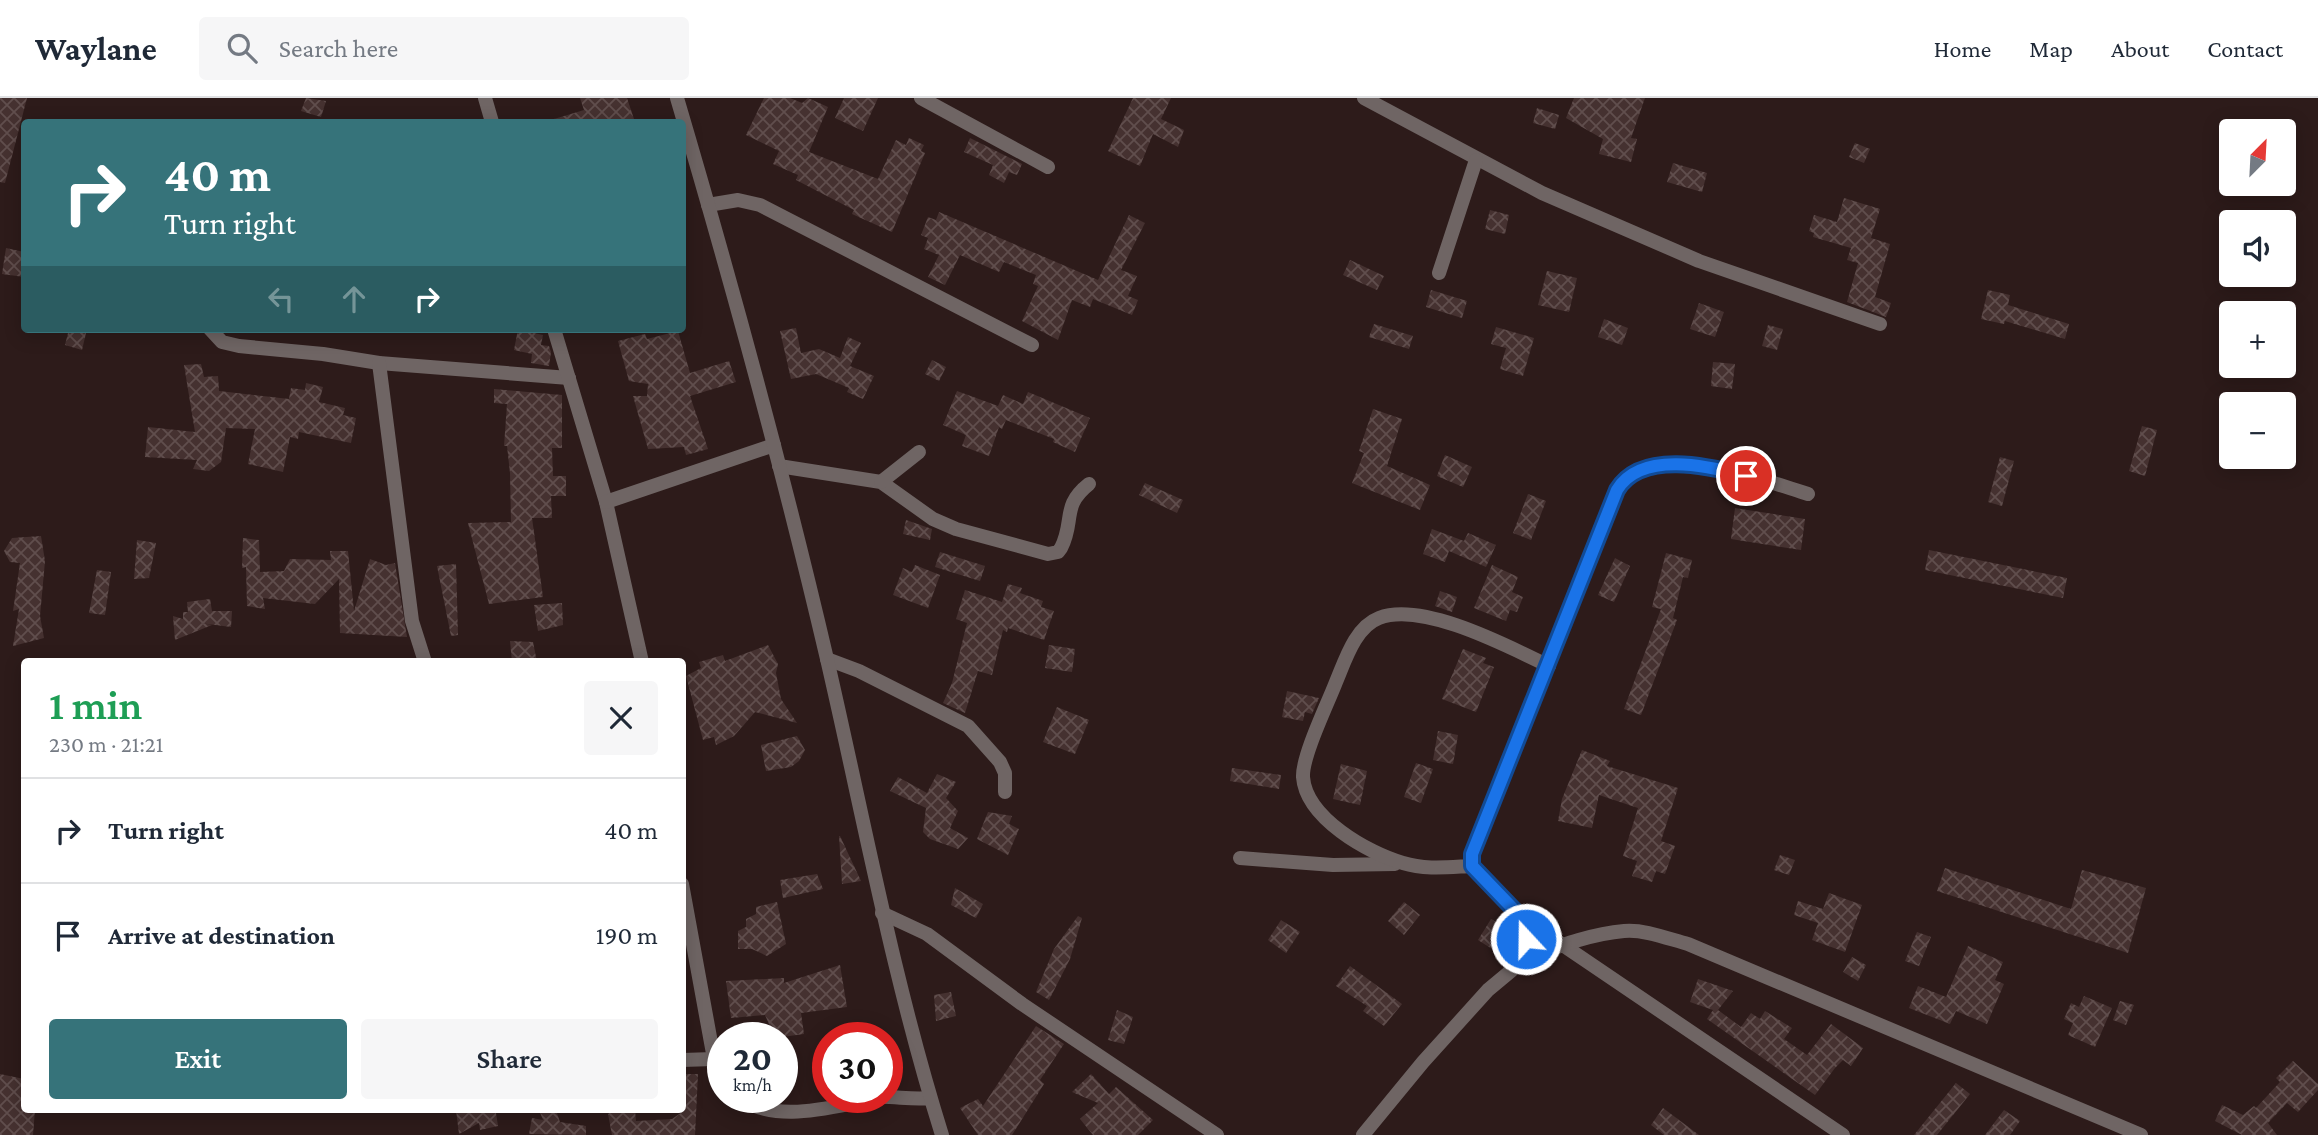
<!DOCTYPE html>
<meta charset="utf-8">
<style>
:root{--surface:#fff;--page:#f6f6f7;--text:#1f2937;--muted:#747a83;--line:#e0e1e3;--accent:#36737a}
body{margin:0;font-family:"Crimson Pro",serif;background:var(--page);color:var(--text);height:100vh;display:flex;flex-direction:column;font-size:26px;white-space:nowrap}
*{box-sizing:border-box;margin:0}
p{font-size:23px;color:var(--muted)}
.icon{flex:none;width:38px;height:38px;fill:none;stroke:currentColor;stroke-width:2;stroke-linecap:round;stroke-linejoin:round}
.map{position:relative;flex:1;overflow:hidden}
.details{position:absolute;left:21px;top:560px;width:665px;height:455px;display:flex;flex-direction:column;background:var(--surface);border-radius:7px;box-shadow:0 4px 18px #0003}
.details>*{flex:none}
.top-card{position:absolute;left:21px;top:21px;width:665px;height:214px;border-radius:7px;box-shadow:0 4px 18px #0003;background:#36737a;color:#fff;overflow:hidden}
.needle{width:46px;rotate:24deg}
.buttons{position:absolute;left:2219px;top:21px;display:grid;gap:14px}
.buttons a{display:grid;place-items:center;width:77px;height:77px;border-radius:7px;background:var(--surface);box-shadow:0 4px 18px #0003;font-size:35px}
.speed{position:absolute;left:707px;top:924px;display:flex;gap:14px;font-size:35px;font-weight:700;text-align:center}
.speed>*{display:grid;place-content:center;width:91px;height:91px;border-radius:50%;background:var(--surface);box-shadow:0 4px 18px #0003;line-height:1}
.speed small{font-size:18px;font-weight:400}
.speed .limit{border:10px solid #d22;background:#fff;color:#111}
.pin{position:absolute;display:grid;place-items:center;width:60px;height:60px;color:#fff;margin:-30px;border:4px solid #fff;border-radius:50%;box-shadow:0 2px 7px #0007}
.me{position:absolute;width:77px;margin:-38px;rotate:339deg;stroke-linejoin:round;filter:drop-shadow(0 0 5px #0008)}
.turn{display:flex;align-items:center;gap:24px;height:147px;padding:0 28px;font-size:32px}
.turn .icon{width:91px;height:91px;stroke-width:2.5}
.turn b{display:block;font-size:49px;line-height:60px}
.lanes{display:flex;align-items:center;height:66px;padding:0 28px;background:#0003;justify-content:center;gap:35px;direction:ltr}
.lanes .off{opacity:.35}
.round{display:grid;place-items:center;flex:none;width:74px;height:74px;border-radius:7px;background:var(--page)}
.summary{display:flex;align-items:center;justify-content:space-between;height:119px;padding:0 28px}
h1{font-size:42px;font-weight:600;line-height:52px;color:#1e9e55}
.cta{display:flex;gap:14px;margin-top:auto;padding:14px 28px}
.cta a{flex:1;height:80px;border-radius:7px;background:var(--accent);color:#fff;font-size:28px;font-weight:600;line-height:80px;text-align:center}
.cta a+a{background:var(--page);color:var(--text)}
ul{padding:0;list-style:none}
li{display:flex;align-items:center;gap:21px;height:105px;padding:0 28px;border-top:2px solid var(--line)}
li div{flex:1}
li b{display:block;font-size:26px}
li em{font-style:normal}
header{display:flex;align-items:center;gap:42px;box-sizing:border-box;height:98px;padding:0 35px;background:var(--surface);border-bottom:2px solid var(--line)}
header strong{font-size:33px}
nav{display:flex;gap:38px;margin-inline-start:auto;font-size:24px}
.search{width:490px;height:63px;background:var(--page);display:flex;align-items:center;gap:18px;box-sizing:border-box;padding:0 24px;border-radius:7px;color:var(--muted);font-size:26px}
.map>svg:first-child{display:block}
</style>
<header>
<strong>Waylane</strong>
<div class="search"><svg class="icon" aria-label="search" viewBox="0 0 24 24"><circle cx="10" cy="10" r="6"/><path d="M15 15l6 6"/></svg>Search here</div>
<nav><a>Home</a><a>Map</a><a>About</a><a>Contact</a></nav>
</header>
<div class="map">
<svg width="2318" height="1037" viewBox="0 0 2318 1037">
<defs>
<pattern id="building-cross-hatch" width="8" height="8" patternUnits="userSpaceOnUse" patternTransform="scale(1.75)"><rect width="8" height="8" fill="#453130"/><path d="M0 0l8 8M0 8l8-8" fill="none" stroke="#604e4d"/></pattern>
</defs>
<rect width="100%" height="100%" fill="#2d1b1a"/>
<g fill="url(#building-cross-hatch)">
<path d="M0,0H27L5,85L0,84Z"/>
<path d="M306,0L326,3L321,19L301,13Z"/>
<path d="M580,0H627L635,24H554V21L584,12Z"/>
<path d="M764,0H790L802,5L808,0L828,9L809,54L878,81L896,42L906,47L909,40L924,47L921,53L925,55L892,134L852,116L854,112L796,82L798,77L773,66L779,53L746,37Z"/>
<path d="M844,0H878L863,33L835,20Z"/>
<path d="M1133,0H1171L1161,21L1184,32L1178,49L1153,36L1140,68L1108,53Z"/>
<path d="M1574,0H1645L1631,40L1637,41L1631,64L1599,56L1603,41L1566,20Z"/>
<path d="M1537,10L1559,17L1555,31L1533,25Z"/>
<path d="M970,40L1022,66L1017,77L1009,74L1004,85L989,77L993,67L964,54Z"/>
<path d="M1855,45L1870,51L1864,65L1849,59Z"/>
<path d="M1673,65L1707,75L1702,94L1667,84Z"/>
<path d="M1844,100L1880,111L1871,140L1890,146L1875,199L1891,205L1886,219L1847,204L1858,165L1847,162L1851,150L1813,139L1814,135L1809,133L1814,117L1837,124Z"/>
<path d="M1490,112L1509,117L1505,136L1485,131Z"/>
<path d="M939,114L1098,182L1129,117L1145,125L1121,172L1137,178L1128,198L1138,202L1132,217L1093,201L1090,209L1072,202L1058,242L1022,223L1038,188L1033,186L1036,177L1004,164L999,174L960,157L945,187L928,179L939,157L924,151L928,140L921,137L928,119L936,122Z"/>
<path d="M6,150L24,154V179L2,176Z"/>
<path d="M1350,162L1384,178L1377,192L1343,177Z"/>
<path d="M1547,173L1577,180L1569,214L1538,207Z"/>
<path d="M1431,192L1467,203L1462,220L1426,209Z"/>
<path d="M1988,192L2010,197L2008,207L2069,226L2065,241L2005,223L2004,226L1981,221Z"/>
<path d="M1699,205L1724,214L1715,239L1690,231Z"/>
<path d="M1604,221L1628,230L1622,247L1598,239Z"/>
<path d="M1374,226L1413,238L1409,251L1369,239Z"/>
<path d="M1768,227L1783,231L1777,252L1762,248Z"/>
<path d="M1496,229L1534,240L1523,278L1500,271L1506,250L1491,246Z"/>
<path d="M796,230L801,255L819,251L840,260L848,239L861,245L850,268L874,278L863,301L847,294L849,290L816,276L791,281L780,233Z"/>
<path d="M69,231H87L82,252L65,247Z"/>
<path d="M518,231H535L534,235L543,237L541,247L549,248L551,254L549,268L531,265L532,256L514,252Z"/>
<path d="M678,233L690,275L729,263L736,284L690,298L708,351L686,357L684,349L648,351L633,298H647L648,286L629,283L618,243L645,236L647,241Z"/>
<path d="M932,262L946,269L939,283L925,276Z"/>
<path d="M1713,264L1735,266L1732,291L1711,288Z"/>
<path d="M201,266L204,279L218,278L219,293L289,301L291,290L305,292L306,285L323,289L319,304L345,310L343,317L356,320L351,345L299,334L298,341L290,339L283,374L248,366L255,331L226,330L221,364L209,373L193,371L197,362L145,359L148,329L195,334L184,267Z"/>
<path d="M494,291L562,297V350H552L553,378H566V398H551L552,420H532L543,499L489,506L468,425L511,424L510,375L507,348H504L507,306L494,305Z"/>
<path d="M957,293L998,308L1003,297L1023,306L1028,294L1090,320L1075,354L1053,344L1054,341L1006,322L1002,331L999,329L989,358L962,348L966,337L943,327Z"/>
<path d="M1373,311L1402,321L1387,368L1430,387L1420,412L1352,385L1364,355L1359,353Z"/>
<path d="M2142,328L2157,332L2145,378L2129,373Z"/>
<path d="M1445,357L1472,369L1463,389L1437,378Z"/>
<path d="M2000,359L2014,363L2002,408L1988,404Z"/>
<path d="M1145,385L1183,402L1177,415L1139,397Z"/>
<path d="M1528,396L1546,403L1531,442L1513,435Z"/>
<path d="M1735,410L1805,421L1801,452L1731,441Z"/>
<path d="M906,422L932,431L930,442L903,436Z"/>
<path d="M1432,431L1464,443L1468,435L1496,447L1486,469L1449,453L1445,464L1423,456Z"/>
<path d="M41,438L45,463L40,518L44,540L13,548L19,511L13,513L20,465L10,464L4,453L12,440Z"/>
<path d="M243,440L259,442L260,474L284,473L290,461L331,462L330,453H348L354,513L370,461L386,467L395,465L407,539L340,535L339,481L315,506L263,500L265,511L247,508L246,469L242,470Z"/>
<path d="M137,442L156,445L149,480L134,481Z"/>
<path d="M1929,452L2067,480L2063,500L1925,472Z"/>
<path d="M940,454L985,468L980,483L935,469Z"/>
<path d="M1666,455L1692,462L1688,480L1683,479L1673,520L1677,522L1641,617L1624,611L1661,511L1652,509Z"/>
<path d="M1615,460L1630,468L1614,504L1598,497Z"/>
<path d="M456,466L458,537L451,538L437,468Z"/>
<path d="M915,467L940,477L928,510L893,497L903,470L912,474Z"/>
<path d="M1492,467L1518,479L1512,494L1523,499L1517,514L1510,512L1506,523L1474,510Z"/>
<path d="M97,472L111,474L105,517L89,515Z"/>
<path d="M1008,486L1022,490L1020,495L1043,503L1041,509L1054,513L1044,542L1008,530L1007,534L1003,532L992,577L978,573L965,615L943,605L952,585L967,525L956,521L965,492L1002,504Z"/>
<path d="M1440,493L1457,499L1452,514L1435,508Z"/>
<path d="M210,501L212,513H232L231,529L200,525L212,527L175,542L173,518L183,521V514H188L187,504Z"/>
<path d="M562,505L563,527L538,533L534,507Z"/>
<path d="M510,543L533,544L537,564H512Z"/>
<path d="M768,547L778,566L776,575L781,601L797,625L755,614L734,638L716,647L714,639L703,642L686,578L701,570L699,564L723,557L725,563Z"/>
<path d="M1049,547L1075,551L1072,574L1045,570Z"/>
<path d="M1463,551L1486,560L1483,565L1494,569L1476,614L1442,601Z"/>
<path d="M1287,593L1319,600L1312,616L1305,614L1303,623L1282,619Z"/>
<path d="M1057,609L1089,622L1075,656L1043,644Z"/>
<path d="M1438,633L1458,637L1453,666L1433,662Z"/>
<path d="M797,638L805,652L799,663L791,669L766,673L761,647Z"/>
<path d="M1582,652L1610,663L1607,668L1678,690L1661,743L1675,748L1665,776L1656,773L1652,784L1632,778L1637,763L1623,758L1638,710L1599,697L1592,730L1558,723L1562,701Z"/>
<path d="M1416,665L1433,671L1421,705L1404,699Z"/>
<path d="M1341,666L1367,673L1360,707L1333,701Z"/>
<path d="M1232,670L1281,677L1279,691L1230,683Z"/>
<path d="M937,676L956,684L946,700L958,713L950,730L968,740L958,751L930,741L923,734L926,710L890,693L898,679L927,695Z"/>
<path d="M988,714L1012,718L1009,726L1019,731L1008,757L977,741Z"/>
<path d="M839,738H840L861,783L842,786Z"/>
<path d="M1780,757L1795,762L1789,777L1774,772Z"/>
<path d="M1945,770L2071,811L2082,772L2146,790L2128,855L1937,793Z"/>
<path d="M817,776L823,791L783,800L780,782Z"/>
<path d="M955,790L983,806L976,820L951,807Z"/>
<path d="M1829,795L1862,807L1845,854L1812,842L1818,825L1794,817L1798,803L1823,811Z"/>
<path d="M777,804L786,846L767,858L752,851H738V833L746,829V821L756,816V809Z"/>
<path d="M1404,804L1420,817L1404,837L1388,823Z"/>
<path d="M1078,818L1082,820L1070,861L1049,902L1036,894L1054,851Z"/>
<path d="M1501,820L1512,827L1515,838L1503,858L1478,842L1491,821L1498,825Z"/>
<path d="M1281,822L1300,834L1286,855L1268,842Z"/>
<path d="M1917,834L1931,839L1919,868L1905,863Z"/>
<path d="M1968,848L2003,864L1995,882L2004,886L1987,926L1956,913L1950,926L1909,910L1918,888L1946,899Z"/>
<path d="M1852,859L1866,867L1858,883L1843,874Z"/>
<path d="M840,867L847,909L801,915L804,936L775,940L765,917L731,920L726,883L784,880V885Z"/>
<path d="M1350,868L1402,906L1384,928L1363,913L1367,908L1336,888Z"/>
<path d="M1698,881L1733,893L1718,912L1741,929L1751,915L1760,921L1765,913L1792,930L1784,941L1807,957L1831,926L1863,950L1851,968L1843,962L1835,970L1815,997L1707,921L1713,912L1690,904Z"/>
<path d="M951,894L956,918L936,923L934,897Z"/>
<path d="M2084,898L2112,910L2095,949L2068,937L2073,925L2064,921L2071,905L2079,909Z"/>
<path d="M2120,903L2134,907L2126,927L2113,922Z"/>
<path d="M1117,912L1133,919L1124,946L1108,942Z"/>
<path d="M1036,928L1064,946L1040,982L1044,986L1012,1037H978L960,1010L978,1001L983,1008Z"/>
<path d="M2293,963L2318,986V992L2298,1014L2287,1005L2268,1025L2277,1037H2242L2215,1023L2222,1007L2243,1017L2254,1008L2256,1010L2280,984L2276,980Z"/>
<path d="M0,976L24,981V1012H35L33,1037H0Z"/>
<path d="M682,976H698L695,1037H612L608,1016L615,1012H635L636,1023L672,1021L682,1014Z"/>
<path d="M1091,976L1109,996L1116,989L1153,1022L1138,1037H1093L1080,1021L1098,1005L1072,994Z"/>
<path d="M1956,985L1970,996L1937,1037H1914Z"/>
<path d="M1663,1010L1699,1037H1664L1651,1027Z"/>
<path d="M456,1012H502L496,1015L498,1028L480,1032L479,1025L459,1036Z"/>
<path d="M539,1012H556L560,1024L586,1028V1037L529,1036L532,1020L543,1022Z"/>
<path d="M2004,1012L2020,1023L2010,1037H1985Z"/>
</g>
<g fill="none" stroke-linecap="round" stroke-linejoin="round">
<g stroke="#6f6564" stroke-width="14">
<path d="M485,0L492,24"/>
<path d="M921,0L1048,69"/>
<path d="M1364,0L1542,95L1699,163L1880,226"/>
<path d="M708,107L738,102L760,107L1032,247"/>
<path d="M1439,175L1476,62"/>
<path d="M210,231L222,244L239,248L323,256L379,265L569,280"/>
<path d="M554,231L606,404L642,564"/>
<path d="M379,265L412,523L425,564"/>
<path d="M779,368L881,384L933,421L956,431L1048,456L1058,454L1061,450C1075,423 1061,408 1089,386"/>
<path d="M881,384L919,354"/>
<path d="M606,404L774,347"/>
<path d="M827,561L859,573L968,628L1000,664L1005,675V694"/>
<path d="M1240,760L1333,767L1395,766"/>
<path d="M1472,768C1449,769 1425,772 1403,765C1368,755 1306,720 1303,679C1302,658 1328,605 1336,584C1345,563 1355,529 1379,520C1423,503 1509,549 1549,568"/>
<path d="M682,786L714,961L723,981"/>
<path d="M882,815L927,836L1022,906L1217,1037"/>
<path d="M1520,818L1843,1037"/>
<path d="M1518,863C1552,851 1588,836 1624,833C1644,831 1669,841 1688,846L2141,1037"/>
<path d="M682,962L714,961"/>
<path d="M738,999C769,1022 815,1013 850,1006C858,1005 867,1000 876,999C894,998 912,1002 930,1000"/>
<path d="M1363,1037L1423,964L1488,892L1512,872L1524,850L1526,841L1520,818L1472,768V756L1620,386C1663,343 1759,381 1808,396"/>
</g>
<path stroke="#6f6564" stroke-width="14" d="M677,0C732,186 783,373 827,561C864,721 893,881 942,1037"/>
</g>
<g fill="none" stroke-linecap="round" stroke-linejoin="round">
<g stroke="#114b97" stroke-width="18">
<path id="route" d="M1526,841L1520,818L1472,768V756L1617,392C1641,352 1709,368 1746,378"/>
</g>
<use href="#route" stroke="#1a73e8" stroke-width="12"/>
</g>
</svg>
<div class="buttons">
<a><svg class="needle" viewBox="-14 -14 28 28"><path d="M0-13l5 13h-10z" fill="#e53935"/><path d="M0 13l5-13h-10z" fill="#747a83"/></svg></a>
<a><svg class="icon" aria-label="sound" viewBox="0 0 24 24"><path d="M4 9h4l5-4v14l-5-4H4zM17 9q2 3 0 6"/></svg></a>
<a>+</a>
<a>−</a>
</div>
<div class="speed"><div>20<small>km/h</small></div><div class="limit">30</div></div>
<div class="pin" style="left:1746px;top:378px;background:#d93025"><svg class="icon" aria-label="arrive" viewBox="0 0 24 24"><path d="M6 21V4h12l-3 4 3 4H6"/></svg></div>
<svg class="me" style="left:1526px;top:841px" viewBox="-20 -20 40 40"><circle r="17" fill="#1a73e8" stroke="#fff" stroke-width="3"/><path d="M0-11L8 9 0 5-8 9z" fill="#fff"/></svg>
<div class="top-card">
<div class="turn"><svg class="icon" aria-label="right" viewBox="0 0 24 24"><path d="M7 20v-9h11M14 6l5 5-5 5"/></svg><div><b>40 m</b>Turn right</div></div>
<div class="lanes"><svg class="icon off" aria-label="left" viewBox="0 0 24 24"><path d="M17 20v-9H6M10 6l-5 5 5 5"/></svg><svg class="icon off" aria-label="ahead" viewBox="0 0 24 24"><path d="M12 20V5M6 11l6-6 6 6"/></svg><svg class="icon" aria-label="right" viewBox="0 0 24 24"><path d="M7 20v-9h11M14 6l5 5-5 5"/></svg></div>
</div>
<section class="details">
<div class="summary"><div><h1>1 min</h1><p>230 m · 21:21</p></div><a class="round"><svg class="icon" aria-label="close" viewBox="0 0 24 24"><path d="M6 6l12 12M18 6L6 18"/></svg></a></div>
<ul>
<li><svg class="icon" aria-label="right" viewBox="0 0 24 24"><path d="M7 20v-9h11M14 6l5 5-5 5"/></svg><div><b>Turn right</b></div><em>40 m</em></li>
<li><svg class="icon" aria-label="arrive" viewBox="0 0 24 24"><path d="M6 21V4h12l-3 4 3 4H6"/></svg><div><b>Arrive at destination</b></div><em>190 m</em></li>
</ul>
<div class="cta"><a>Exit</a><a>Share</a></div>
</section>
</div>
